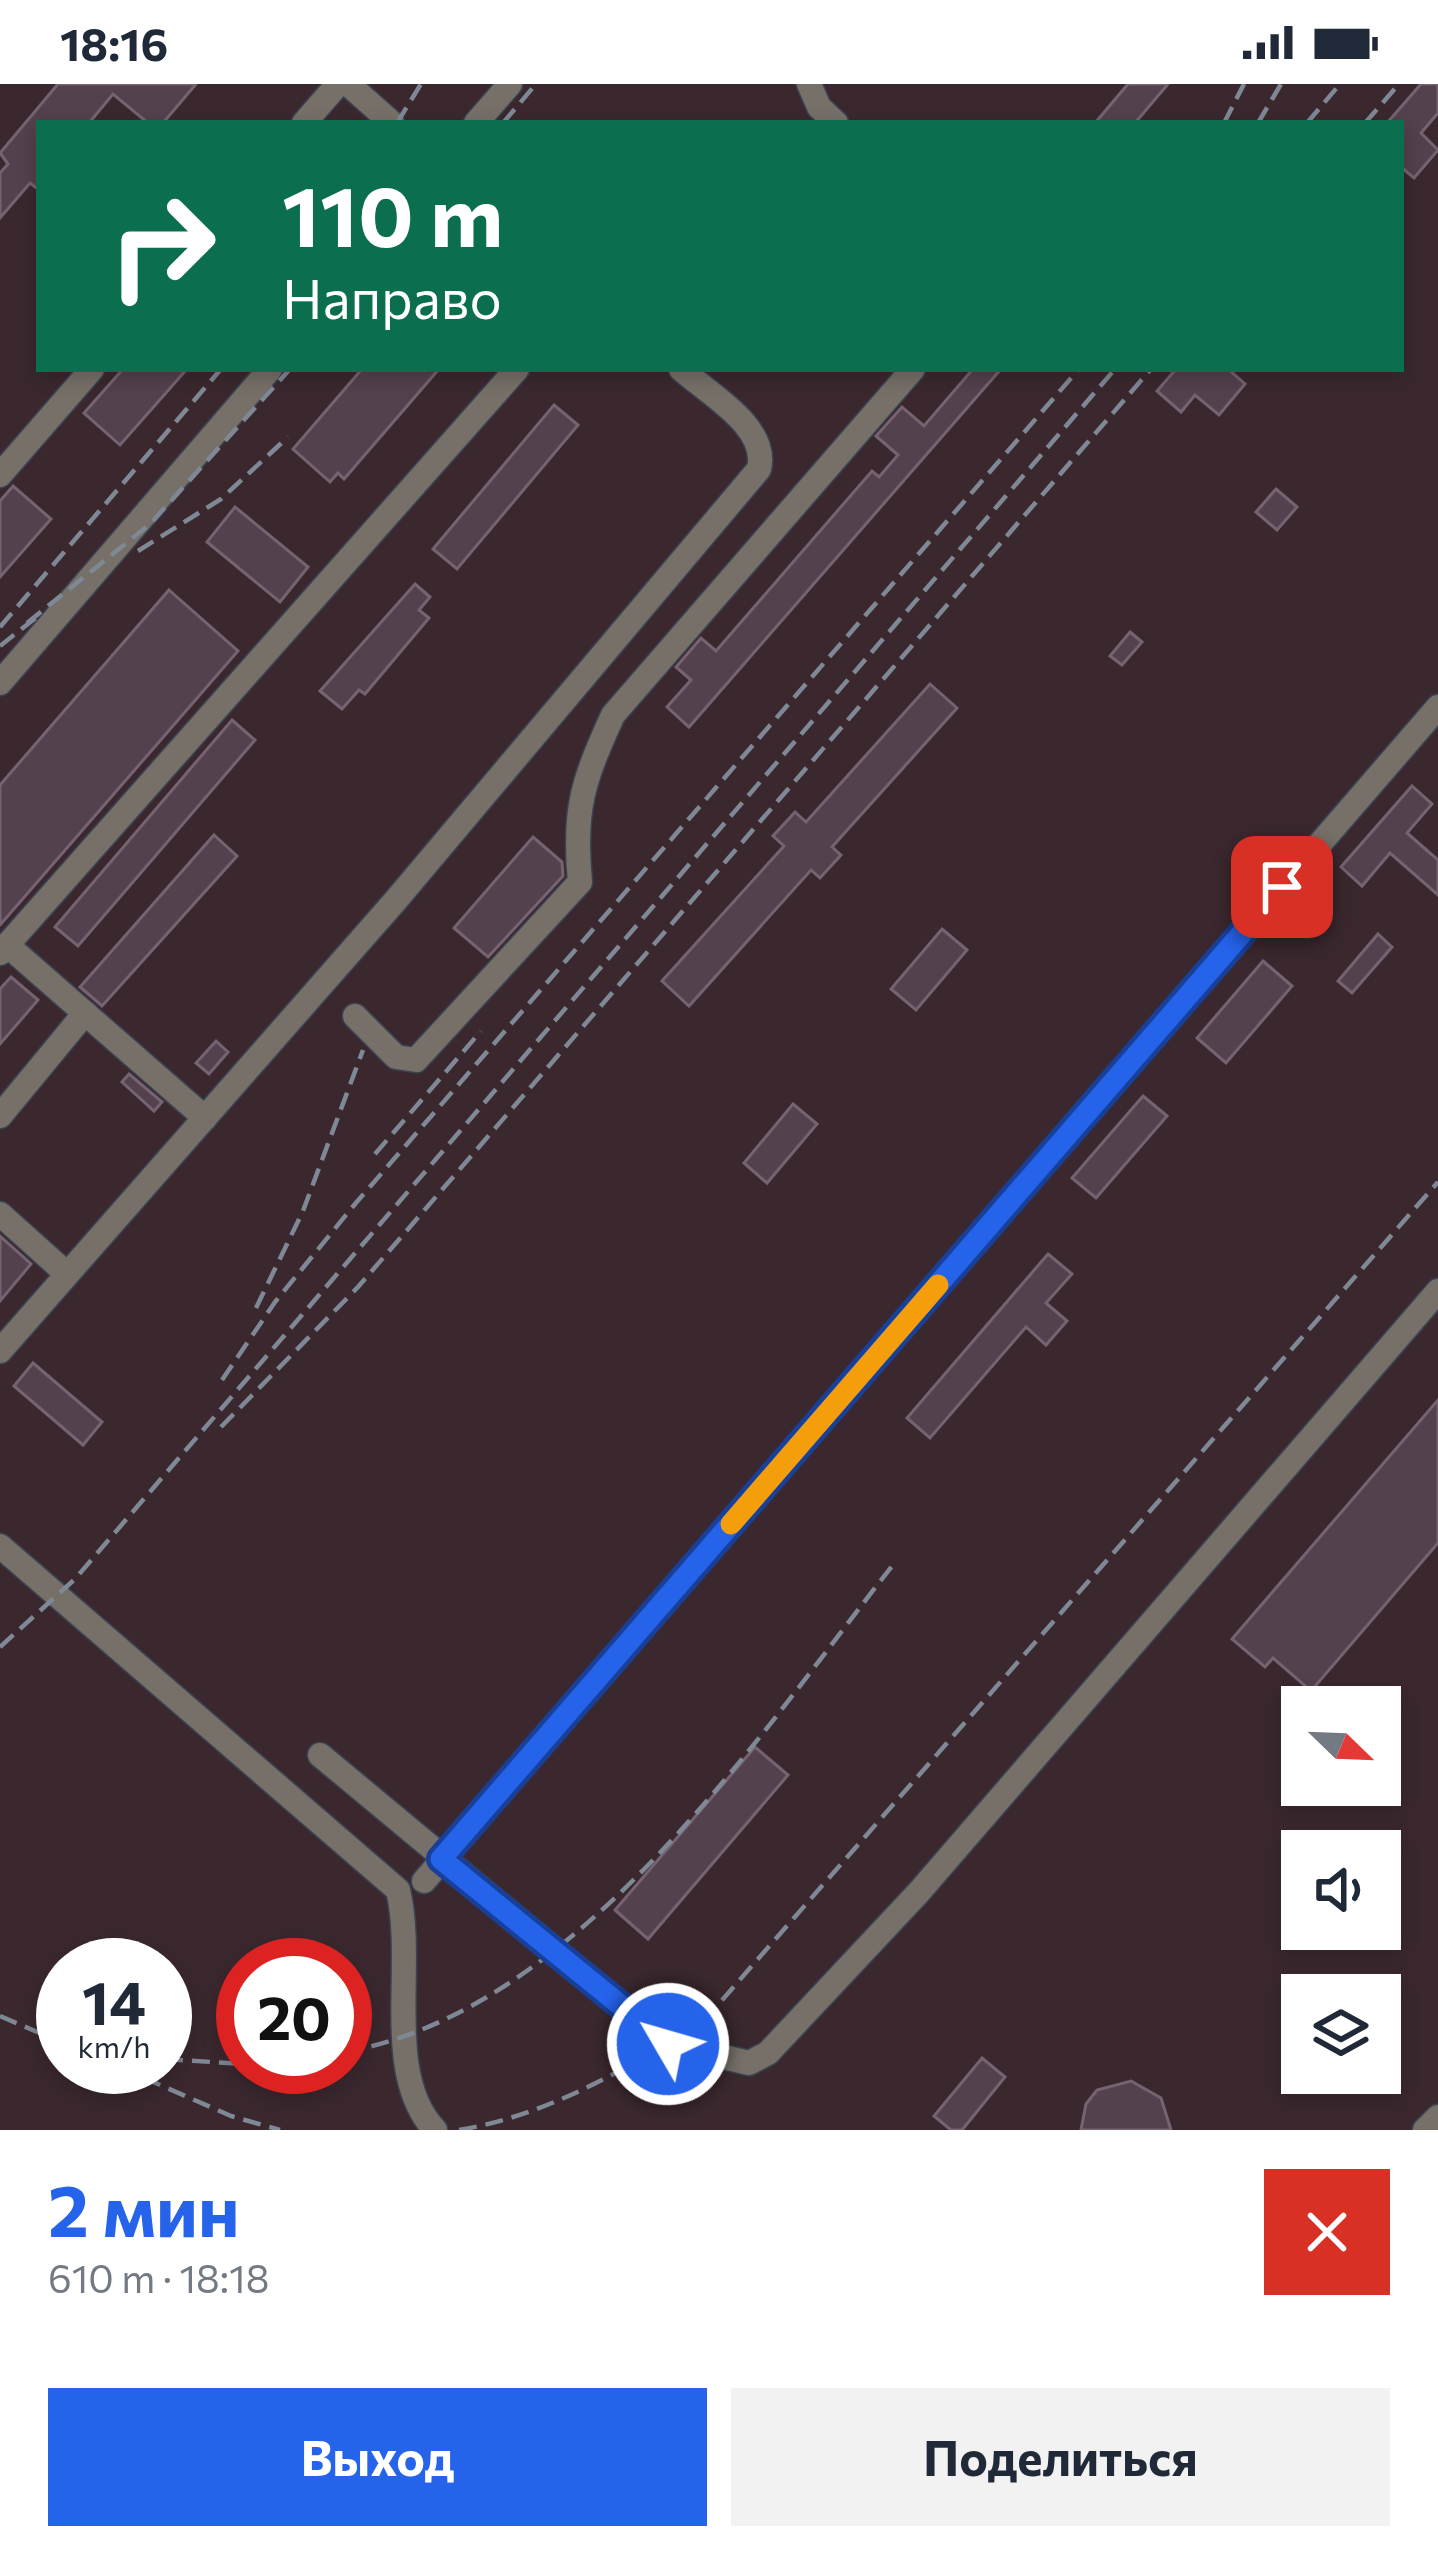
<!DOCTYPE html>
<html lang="ru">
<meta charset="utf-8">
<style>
:root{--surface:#fff;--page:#f2f2f3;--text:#1f2937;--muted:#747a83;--accent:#2563eb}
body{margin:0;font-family:Commissioner,sans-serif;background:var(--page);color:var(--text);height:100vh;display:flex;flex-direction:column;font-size:45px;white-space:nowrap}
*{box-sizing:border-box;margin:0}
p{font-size:39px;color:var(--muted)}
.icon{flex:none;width:66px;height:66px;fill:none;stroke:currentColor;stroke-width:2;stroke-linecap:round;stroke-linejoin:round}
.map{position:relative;height:2046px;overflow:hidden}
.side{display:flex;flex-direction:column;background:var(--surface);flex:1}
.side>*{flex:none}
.guide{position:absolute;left:36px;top:36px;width:1368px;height:252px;border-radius:0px;box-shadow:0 6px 18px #0003;background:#0b6e4f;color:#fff;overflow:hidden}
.needle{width:78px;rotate:113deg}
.tools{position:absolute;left:1281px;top:1602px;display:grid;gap:24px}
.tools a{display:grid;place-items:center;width:120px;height:120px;border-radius:0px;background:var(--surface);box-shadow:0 6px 18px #0003;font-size:60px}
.speed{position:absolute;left:36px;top:1854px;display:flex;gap:24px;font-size:60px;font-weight:700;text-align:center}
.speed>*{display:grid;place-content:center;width:156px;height:156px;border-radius:50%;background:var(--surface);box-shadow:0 6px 18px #0003;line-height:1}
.speed small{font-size:30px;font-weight:400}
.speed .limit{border:18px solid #d22;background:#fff;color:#111}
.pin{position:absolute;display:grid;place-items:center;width:102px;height:102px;color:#fff;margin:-51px;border-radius:24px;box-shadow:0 6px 18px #0006}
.me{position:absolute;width:132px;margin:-66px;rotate:308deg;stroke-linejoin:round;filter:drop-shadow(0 0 9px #0008)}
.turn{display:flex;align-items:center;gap:42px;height:252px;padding:0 48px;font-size:54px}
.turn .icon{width:156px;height:156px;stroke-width:2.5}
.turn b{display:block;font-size:84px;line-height:102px}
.round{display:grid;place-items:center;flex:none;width:126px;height:126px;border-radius:0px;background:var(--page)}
.head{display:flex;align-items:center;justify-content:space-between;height:204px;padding:0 48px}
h1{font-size:72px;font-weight:700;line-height:90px;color:var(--accent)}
.cta{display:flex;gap:24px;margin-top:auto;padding:24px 48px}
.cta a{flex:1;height:138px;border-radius:0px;background:var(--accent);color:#fff;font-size:48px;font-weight:700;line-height:138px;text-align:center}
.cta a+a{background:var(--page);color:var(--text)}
.status{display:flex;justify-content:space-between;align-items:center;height:84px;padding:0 60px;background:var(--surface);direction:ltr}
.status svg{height:33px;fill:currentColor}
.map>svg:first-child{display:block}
</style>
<div class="status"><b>18:16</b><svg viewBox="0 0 49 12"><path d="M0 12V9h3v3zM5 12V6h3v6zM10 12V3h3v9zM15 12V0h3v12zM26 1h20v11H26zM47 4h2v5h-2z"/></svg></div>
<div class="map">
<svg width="1438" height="2046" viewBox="0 0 1438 2046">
<rect width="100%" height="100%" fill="#1d2737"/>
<path fill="#3b282f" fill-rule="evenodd" d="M0,0H1438V2046H0ZM39,39H1401V285H39ZM1302,1623H1380V1701H1302ZM1302,1767H1380V1845H1302ZM63,1881H165V1983H63ZM243,1881H345V1983H243ZM1302,1911H1380V1989H1302Z"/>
<g fill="#53414e" stroke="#766371" stroke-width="3">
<path d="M58,0H196L163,39H148L113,10L89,39H39V106L30,99L0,134V89L8,80L0,69Z"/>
<path d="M1128,0H1168L1135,39H1095Z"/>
<path d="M1421,0H1438V29L1421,49L1438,66L1414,94L1401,83V39H1387Z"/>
<path d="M123,285H187L120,361L84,329Z"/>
<path d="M362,285H439L344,395L338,389L330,398L293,365Z"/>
<path d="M973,285H1001L689,643L667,623L691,596L676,583L701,554L716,567L872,387L879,393L898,371L876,352L902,323L924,342Z"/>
<path d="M1176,285H1228L1245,300L1219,331L1195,311L1181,328L1157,307Z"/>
<path d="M554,321L578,341L457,485L433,465Z"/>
<path d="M13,402L51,435L0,493V417Z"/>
<path d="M1276,405L1297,423L1277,446L1256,428Z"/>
<path d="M235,423L308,483L280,518L207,458Z"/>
<path d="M415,500L430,513L419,526L429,534L365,610L359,606L342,625L320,607Z"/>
<path d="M169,506L238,567L0,841V701Z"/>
<path d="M1130,548L1142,558L1122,581L1110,572Z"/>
<path d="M930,600L957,624L832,763L841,771L820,794L811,786L689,922L662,897L784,762L773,752L795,728L806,738Z"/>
<path d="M232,636L255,656L78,862L55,843Z"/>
<path d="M1412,702L1432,720L1407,749L1438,776V811L1390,769L1362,802L1341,783Z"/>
<path d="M214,751L237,772L102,922L80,903Z"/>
<path d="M533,753L562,778L563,792L488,873L454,844Z"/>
<path d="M942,845L967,866L916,926L891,905Z"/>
<path d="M1378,850L1392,863L1352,909L1338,897Z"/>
<path d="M1263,877L1292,902L1226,979L1197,954Z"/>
<path d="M11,893L38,916L0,960V905Z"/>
<path d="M216,957L228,968L209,990L196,979Z"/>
<path d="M129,990L162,1018L154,1027L122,998Z"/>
<path d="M1143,1012L1167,1032L1096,1114L1072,1094Z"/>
<path d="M793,1020L817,1040L767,1099L744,1079Z"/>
<path d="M0,1152L31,1180L0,1217Z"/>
<path d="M1048,1170L1072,1190L1046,1219L1067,1237L1046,1261L1026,1243L930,1354L907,1334Z"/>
<path d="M33,1279L102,1338L83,1361L14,1302Z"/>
<path d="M1438,1316V1459L1311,1607L1273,1574L1265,1583L1232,1555Z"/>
<path d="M755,1663L788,1691L648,1855L615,1826Z"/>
<path d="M982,1974L1005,1993L962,2046H951L934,2032Z"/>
<path d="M1131,1997L1161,2014L1171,2046H1081L1086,2020L1097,2006Z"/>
</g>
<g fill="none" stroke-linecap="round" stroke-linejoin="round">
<g stroke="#394352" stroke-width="27">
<g id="minor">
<path d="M348,0L392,39"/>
<path d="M809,0L819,23L836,39"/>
<path d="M304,39L338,0"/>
<path d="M476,39L510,0"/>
<path d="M0,391L92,285"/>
<path d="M0,599L270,285"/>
<path d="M7,861L205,1034"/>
<path d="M0,869L517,285"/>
<path d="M355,932L396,973L416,976L580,798C573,725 583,697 613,631L913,285"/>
<path d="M0,1032L85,929"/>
<path d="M0,1130L67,1190"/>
<path d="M0,1267L396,816L759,385C769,343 710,311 681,285"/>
<path d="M0,1462L398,1806C416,1881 382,1990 435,2046"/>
<path d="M320,1671L668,1960L749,1979L768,1969L919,1808L1438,1207"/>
<path d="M424,1797L1438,623"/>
<path d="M1425,2046L1438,2033"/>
</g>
</g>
<use href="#minor" stroke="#767068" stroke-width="24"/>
<g stroke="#7f8895" stroke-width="4.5" stroke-dasharray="18 9" stroke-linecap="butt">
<path d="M397,39L421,0"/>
<path d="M503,39L536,0"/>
<path d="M1224,39L1244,0"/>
<path d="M1258,39L1281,0"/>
<path d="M1307,39L1340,0"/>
<path d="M1365,39L1399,0"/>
<path d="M138,467L221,415L288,353"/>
<path d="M27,539L150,440L290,285"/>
<path d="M0,543L221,285"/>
<path d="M0,562L38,532"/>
<path d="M375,1070L481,947"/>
<path d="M256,1224L303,1127L363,966"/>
<path d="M222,1296L275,1218L355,1120L1079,285"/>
<path d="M221,1343L358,1203L1151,285"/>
<path d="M0,1563L75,1495L1115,285"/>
<path d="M0,1932L63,1959"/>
<path d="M345,1968C576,1927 755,1657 892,1482"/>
<path d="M165,1975L243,1980"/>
<path d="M119,1983L231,2032L280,2046"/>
<path d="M459,2046C549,2031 635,1982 709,1931L1438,1098"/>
</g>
</g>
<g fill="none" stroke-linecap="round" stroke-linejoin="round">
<g stroke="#184099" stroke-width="30">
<path id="route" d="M668,1960L441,1775L1282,803"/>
</g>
<use href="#route" stroke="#2563eb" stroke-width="21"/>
<path stroke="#f59e0b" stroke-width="21" d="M731,1440L938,1201"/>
</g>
</svg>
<div class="tools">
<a><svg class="needle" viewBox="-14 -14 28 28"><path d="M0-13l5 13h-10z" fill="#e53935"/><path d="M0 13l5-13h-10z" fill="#747a83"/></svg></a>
<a><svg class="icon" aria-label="sound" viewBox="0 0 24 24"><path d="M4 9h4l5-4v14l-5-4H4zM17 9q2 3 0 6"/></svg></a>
<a><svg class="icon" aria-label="layers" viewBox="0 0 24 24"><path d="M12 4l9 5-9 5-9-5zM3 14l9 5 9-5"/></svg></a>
</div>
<div class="speed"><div>14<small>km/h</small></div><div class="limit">20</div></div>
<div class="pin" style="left:1282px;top:803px;background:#d93025"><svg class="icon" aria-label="arrive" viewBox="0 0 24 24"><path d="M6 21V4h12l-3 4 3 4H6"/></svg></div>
<svg class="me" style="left:668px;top:1960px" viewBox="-20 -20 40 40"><circle r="17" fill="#2563eb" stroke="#fff" stroke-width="3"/><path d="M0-11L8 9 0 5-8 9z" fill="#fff"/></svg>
<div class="guide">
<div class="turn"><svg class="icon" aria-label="right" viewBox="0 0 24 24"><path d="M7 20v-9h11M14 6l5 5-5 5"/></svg><div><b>110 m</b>Направо</div></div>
</div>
</div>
<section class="side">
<div class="head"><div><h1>2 мин</h1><p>610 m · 18:18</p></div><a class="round" style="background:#d93025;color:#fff"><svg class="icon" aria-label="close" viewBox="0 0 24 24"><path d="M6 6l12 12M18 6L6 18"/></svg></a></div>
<div class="cta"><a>Выход</a><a>Поделиться</a></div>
</section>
